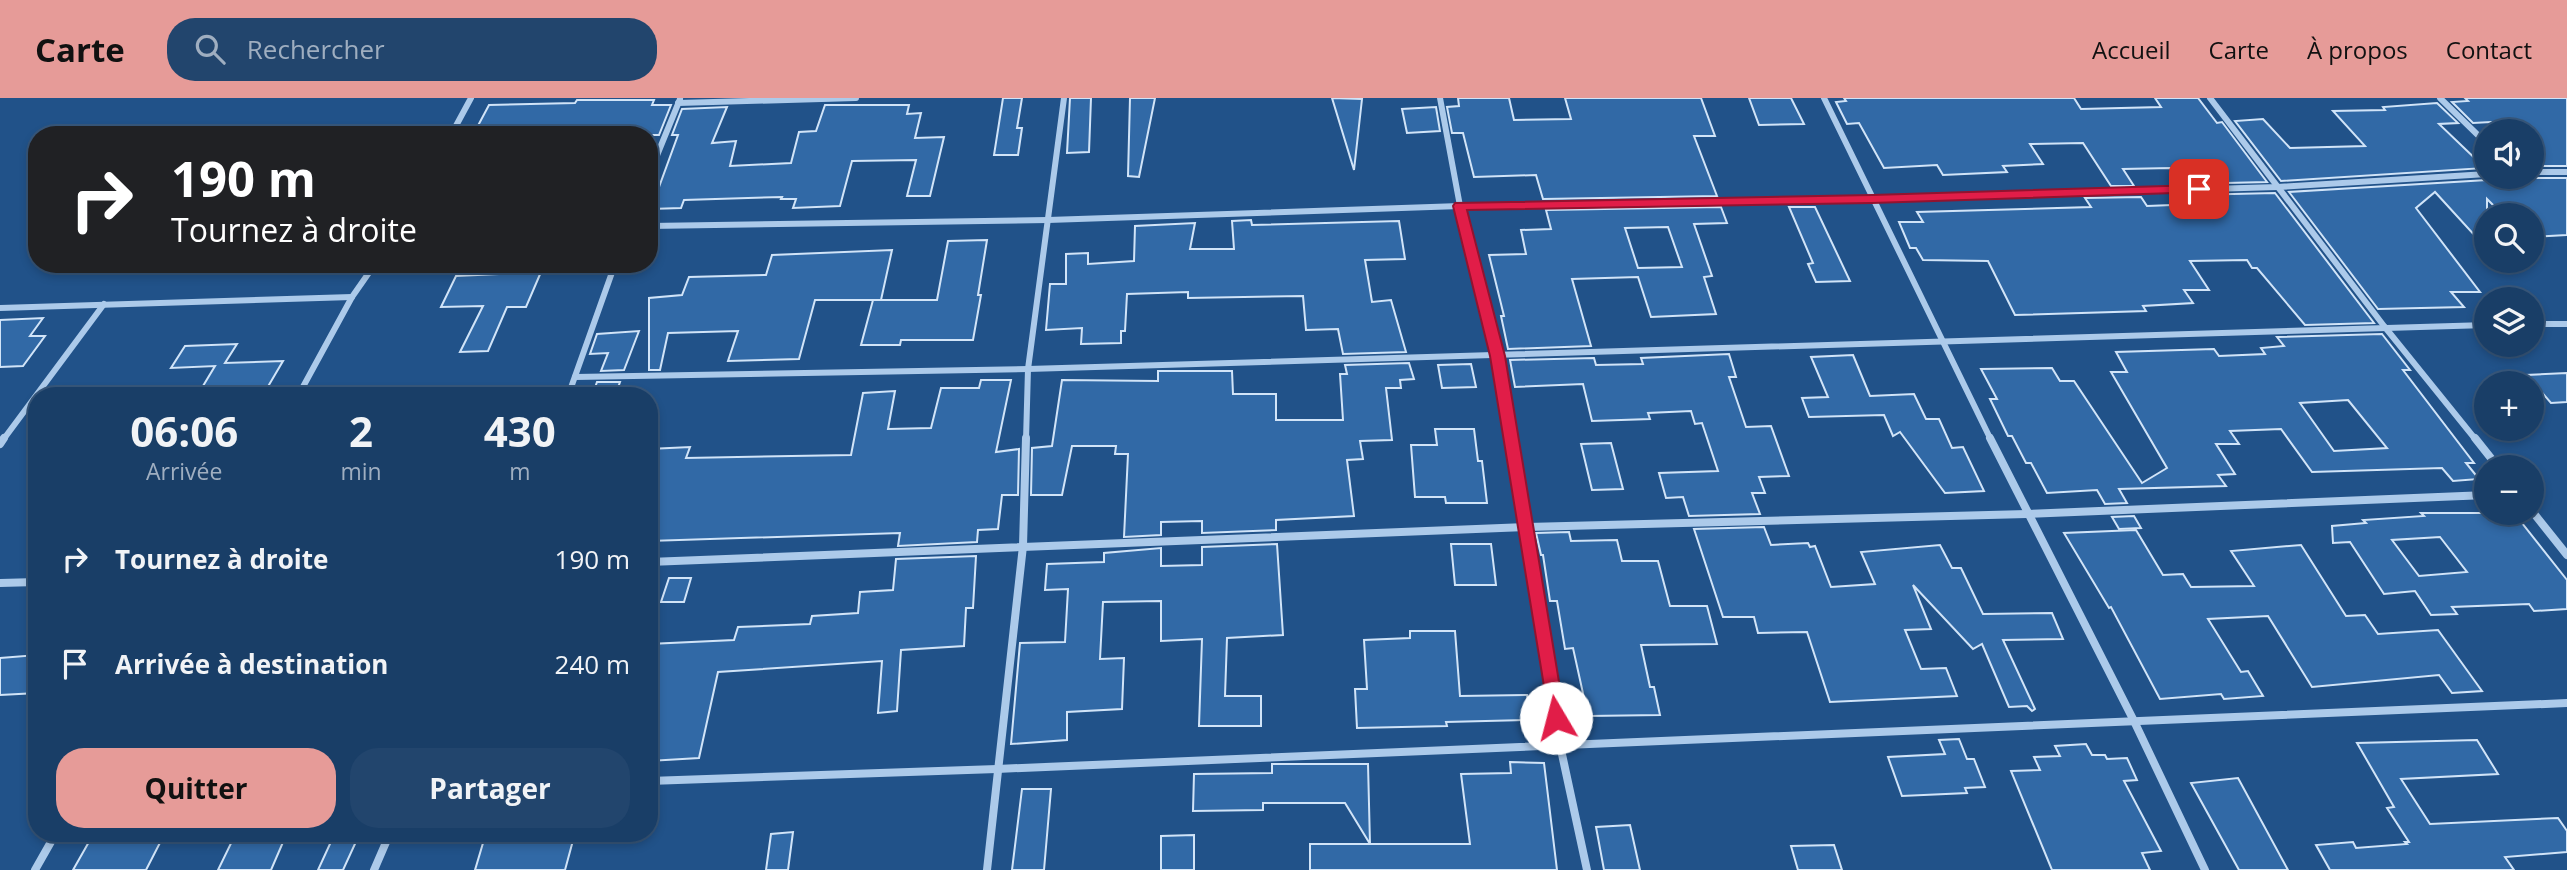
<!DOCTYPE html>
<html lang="fr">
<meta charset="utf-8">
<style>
:root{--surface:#193e67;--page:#22456d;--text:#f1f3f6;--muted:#9faec0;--line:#37577b;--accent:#e69b98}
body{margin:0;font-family:"Open Sans",sans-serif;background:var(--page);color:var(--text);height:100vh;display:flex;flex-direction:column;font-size:26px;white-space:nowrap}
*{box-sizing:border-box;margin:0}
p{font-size:23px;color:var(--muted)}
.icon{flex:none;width:38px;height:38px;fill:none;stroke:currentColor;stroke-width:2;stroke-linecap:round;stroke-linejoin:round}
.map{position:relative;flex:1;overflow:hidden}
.drawer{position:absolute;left:28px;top:289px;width:630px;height:455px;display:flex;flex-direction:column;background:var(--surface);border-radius:28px;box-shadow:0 4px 10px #0003,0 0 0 2px var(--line)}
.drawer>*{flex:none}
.hud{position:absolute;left:28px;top:28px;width:630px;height:147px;border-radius:28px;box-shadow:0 4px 10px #0003,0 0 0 2px var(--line);background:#202124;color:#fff;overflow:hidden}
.controls{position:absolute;left:2474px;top:21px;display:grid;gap:14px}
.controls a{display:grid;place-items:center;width:70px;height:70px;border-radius:50%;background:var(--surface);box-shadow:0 4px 10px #0003,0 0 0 2px var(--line);font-size:35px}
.pin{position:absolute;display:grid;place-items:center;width:60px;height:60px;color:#fff;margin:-30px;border-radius:14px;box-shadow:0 4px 10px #0006}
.me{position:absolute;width:77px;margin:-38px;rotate:352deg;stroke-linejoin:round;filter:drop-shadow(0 0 5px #0008)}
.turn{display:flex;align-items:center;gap:24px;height:147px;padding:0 28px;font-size:32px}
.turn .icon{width:91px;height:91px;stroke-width:2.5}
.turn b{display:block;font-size:49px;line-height:60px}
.eta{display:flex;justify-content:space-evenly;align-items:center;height:119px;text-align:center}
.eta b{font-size:42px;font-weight:700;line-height:49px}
.cta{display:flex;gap:14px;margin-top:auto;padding:14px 28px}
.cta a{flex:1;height:80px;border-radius:28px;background:var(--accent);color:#111;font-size:28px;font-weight:700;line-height:80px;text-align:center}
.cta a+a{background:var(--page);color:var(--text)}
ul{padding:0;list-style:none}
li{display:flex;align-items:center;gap:21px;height:105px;padding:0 28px}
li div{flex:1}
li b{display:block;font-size:26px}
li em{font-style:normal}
header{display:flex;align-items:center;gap:42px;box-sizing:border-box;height:98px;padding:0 35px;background:var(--accent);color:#111}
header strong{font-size:33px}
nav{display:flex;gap:38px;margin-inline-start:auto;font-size:24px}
.search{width:490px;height:63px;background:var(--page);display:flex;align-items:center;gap:18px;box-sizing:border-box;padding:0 24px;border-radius:28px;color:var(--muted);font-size:26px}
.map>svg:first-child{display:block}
</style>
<header>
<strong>Carte</strong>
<div class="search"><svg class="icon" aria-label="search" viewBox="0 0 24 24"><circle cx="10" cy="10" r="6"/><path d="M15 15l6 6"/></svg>Rechercher</div>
<nav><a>Accueil</a><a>Carte</a><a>À propos</a><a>Contact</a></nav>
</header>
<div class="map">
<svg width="2567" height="772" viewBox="0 0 2567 772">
<rect width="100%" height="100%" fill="#215289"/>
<g fill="#3169a6" stroke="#d1e4f8" stroke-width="2" fill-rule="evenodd">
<path d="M1003,0H1022L1017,30H1022L1018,57H994Z"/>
<path d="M1070,0H1091L1089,54L1067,55Z"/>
<path d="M1130,0H1155L1139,79L1128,78Z"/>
<path d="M1332,0L1362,1L1354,72Z"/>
<path d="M1458,0H1509L1514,22L1571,21L1565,0H1701L1715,38H1694L1717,98L1543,101L1536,77L1474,79L1463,35H1452L1447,9L1459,8Z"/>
<path d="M1749,0H1791L1804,26L1759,27Z"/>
<path d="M1844,0H2074L2081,11L2161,9L2155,0H2198L2217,25L2222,24L2267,84L2183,86L2171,70L2123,71L2134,88H2111L2083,45L2030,46L2043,66L2003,68L2007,74L1943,77L1937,67L1884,70L1859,25L1847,26L1836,4L1846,3Z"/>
<path d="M2465,0H2567V68H2532V33H2501L2491,24L2473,25L2452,4L2468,3Z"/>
<path d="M577,2H654L652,7H671L659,37H473L489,7L575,5Z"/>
<path d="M2437,5L2458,25L2439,26L2485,70L2281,83L2235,23L2263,21L2290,50L2365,48L2333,13L2385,12L2383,9Z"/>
<path d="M825,7H909L907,16L921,15L915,40L944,39L930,98H907L916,62L852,63L840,108L793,110L796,101H781L782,99L684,102L681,110L651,111L678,37H672L682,11L727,9L712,45L736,43L730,68L791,65L799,34L816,33Z"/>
<path d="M1436,9L1440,33L1407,35L1402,11Z"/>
<path d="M2492,79L2499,85L2532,83V80H2567V137L2532,139V117H2503L2487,101V151L2435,94L2416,110L2480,194H2451L2464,209L2378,211L2289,94L2487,82Z"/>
<path d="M2275,95L2374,225L2305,227L2257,170H2252L2247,162L2190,163L2209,192H2184L2193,205L2143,208L2146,213L2015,217L1988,163L1923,162L1916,150H1910L1899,124H1923L1917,114L2091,109L2085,100L2141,99L2147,108L2197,106L2191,97Z"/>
<path d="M1721,109L1727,125L1694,126L1712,178L1704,179L1716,216L1651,219L1638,179L1572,181L1591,248L1508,251L1501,218H1504L1489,157L1526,156L1521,132L1551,131L1546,112ZM1668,129L1682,169L1638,170L1625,130Z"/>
<path d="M1789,109H1815L1850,183L1816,184L1808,166L1813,165Z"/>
<path d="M1251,122L1252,127L1399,123L1405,161L1365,162L1372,204L1391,202L1406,254L1343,256L1338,231L1306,232L1303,198L1188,200V194L1127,196L1125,233H1121V245L1081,246L1082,230L1046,232L1050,186H1066V156L1088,155V166L1134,163L1135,128L1195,125L1190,151H1234L1232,123Z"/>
<path d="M987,142L978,197H981L973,242H901L900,247H861L873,202H937L948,143Z"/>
<path d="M892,152L881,202H815L799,261L728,263L738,233L668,235L660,272H649V200L682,197L689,179L766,177L772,157Z"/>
<path d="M541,174L526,209H507L488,253L460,254L483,208L441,209L456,178Z"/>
<path d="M43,220L30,238H45L23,268L0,269V222Z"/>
<path d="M639,233L624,272L601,273L608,255L590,256L597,236Z"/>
<path d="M2382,236L2410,272H2403L2474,365H2466L2479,381L2453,383L2442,370L2312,374L2281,331L2230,333L2239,346H2216L2235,376L2218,377L2226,388L2119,391L2127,405L2105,406L2097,392L2047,395L2031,365H2026L2012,338H2008L1990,301H1997L1981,271L2052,270L2060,283H2074L2142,385L2167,370L2111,274H2127L2116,254L2214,251L2219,258L2265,256L2261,250L2284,248L2277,239ZM2348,302L2387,350L2334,353L2300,305Z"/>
<path d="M237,246L225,265L283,263L263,297L197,298L215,268L171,270L185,248Z"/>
<path d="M1729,256L1736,279H1729L1746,329L1771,328L1789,378L1759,379L1765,395H1752L1760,416L1689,418L1683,399L1666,400L1659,375L1718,373L1702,325L1695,326L1691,313L1648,315L1650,321L1592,323L1583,286L1515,289L1510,262L1594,260L1596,267L1643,266L1641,260Z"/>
<path d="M1853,257L1870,298L1914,296L1926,321H1939L1952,350L1963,349L1984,393L1945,395L1900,334L1893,338L1884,317L1809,319L1802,300L1828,299L1811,259Z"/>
<path d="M1409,265L1414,281L1400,282L1401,290H1386L1392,342L1360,343L1363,361L1347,362L1354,418L1276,422V432L1202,435V423L1161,424V437L1124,439L1128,356H1115L1116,348H1072L1062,397H1031L1032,350L1052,348L1062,282L1158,283V273H1232L1233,296H1276V322H1343L1340,276H1347L1345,267Z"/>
<path d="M1471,266L1476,289L1442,290L1438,267Z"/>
<path d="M2567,275V304L2551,305L2527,277Z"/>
<path d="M981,282H1011L996,354L1019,351L1018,397H1002L998,431L978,432L977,444L898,448L900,435L649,443V351L690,349L686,360L851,357L863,295L895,293L888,331L931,330L941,290H979Z"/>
<path d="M597,284H620L615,298H592Z"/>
<path d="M1435,331H1474L1478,363H1482L1487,405H1446L1445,399H1415L1411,347H1437Z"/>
<path d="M1611,345L1623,391L1592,392L1581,346Z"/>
<path d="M2421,415H2514L2567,482V511L2534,513L2529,506L2452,509L2457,516L2431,517L2415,493L2384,496L2350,444L2333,445L2332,428L2366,425L2363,422L2424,418ZM2440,439L2467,474L2419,478L2392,442Z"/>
<path d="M2134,418L2141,430L2119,431L2112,419Z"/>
<path d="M1764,429L1771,447L1808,445L1810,449L1815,448L1831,489L1875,486L1861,454L1940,447L1952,470H1961L1983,516L2052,515L2063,541L2003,542L2035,611L2032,613L2027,608L2009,609L1982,546L1973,551L1913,487L1931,531L1905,532L1921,571L1946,570L1957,598L1830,604L1807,534L1758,535L1754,519H1723L1694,431Z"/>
<path d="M2136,432L2163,477L2183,476L2191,489L2254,488L2231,453L2301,447L2346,518L2365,517L2378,536L2438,532L2482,593L2452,595L2439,577L2312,589L2268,518L2208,521L2241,574L2248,573L2263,598L2224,601L2221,596L2160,601L2111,509L2109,510L2064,435Z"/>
<path d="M1569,434L1571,443L1617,442L1622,463H1658L1670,508H1707L1717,546L1641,547L1650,589H1654L1660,617L1588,618L1573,550L1565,551L1557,503H1550L1543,457H1541L1536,435Z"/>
<path d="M1277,446L1283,537L1227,540L1225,598H1261V628H1199L1202,541L1161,543V503L1103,504L1100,561L1124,560L1122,611L1067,614V642L1011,646L1020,545L1065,544L1068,491L1045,492L1047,466L1104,464V455L1161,450V468L1202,467V449Z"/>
<path d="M1451,446H1491L1496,487H1455Z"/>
<path d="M976,458L973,510H966L964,548L901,552L897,613L878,615L882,563L718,574L699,660L649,663V546L734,542L738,529L810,526L812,518L858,515L860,494L893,492L896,461Z"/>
<path d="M669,480H691L684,504H661Z"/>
<path d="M1410,533H1455L1460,598L1527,597L1530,622L1446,624L1447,628L1357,630L1355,591H1367L1364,542L1410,540Z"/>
<path d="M37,557V595L0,597V560Z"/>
<path d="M1959,641L1967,661H1974L1985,689L1965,690L1967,695L1902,698L1888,659L1945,656L1939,642Z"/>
<path d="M2477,642L2498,676L2401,681L2430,726L2558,720L2567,733V754L2505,759L2514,772H2330L2316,747L2353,744L2356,750L2407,746L2405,744H2409L2387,710L2394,709L2357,645Z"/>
<path d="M2086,646L2092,657H2105L2107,661L2127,660L2137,682L2124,683L2161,753L2142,755L2150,772H2052L2011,673L2040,672L2034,659L2060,658L2055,648Z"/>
<path d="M1510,664L1544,665L1557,772H1310V746H1370L1345,705H1263V712L1193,713L1194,676L1272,675V666H1368L1370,746H1470L1461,676L1511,675Z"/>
<path d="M2238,680L2288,772H2239L2191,685Z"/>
<path d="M1022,691H1051L1044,772H1012Z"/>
<path d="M1630,727L1640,772H1604L1596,729Z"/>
<path d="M793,734L788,772H766L771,736Z"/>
<path d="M94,735H165L146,772H73Z"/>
<path d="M236,735H287L271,772H218Z"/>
<path d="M335,735H360L343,772H318Z"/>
<path d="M486,735H575L565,772H475Z"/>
<path d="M1194,737V772H1161V738Z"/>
<path d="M1834,747L1842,772H1798L1791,748Z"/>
</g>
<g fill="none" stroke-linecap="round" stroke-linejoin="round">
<g stroke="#accaea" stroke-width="6">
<path d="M1440,0L1460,108L1498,258L1512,342"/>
<path d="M1824,0L1991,342"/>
<path d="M2210,0L2384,228L2476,342"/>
<path d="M2440,0L2487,46"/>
<path d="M678,5L856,0"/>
<path d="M451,37L471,0"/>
<path d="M2532,74H2567"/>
<path d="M649,77L680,1"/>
<path d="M649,128L1048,122L1460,108L1872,101L2278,89L2487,76"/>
<path d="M0,210L352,199"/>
<path d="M2532,226H2567"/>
<path d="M575,279L1028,271L2487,227"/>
<path d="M298,298L352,199L375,166"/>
<path d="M568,298L615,166"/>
<path d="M3,342L104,206"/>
<path d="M1026,342L1028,271L1064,0"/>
</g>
<g stroke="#accaea" stroke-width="8">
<path d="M1512,340L1560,647L1587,772"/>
<path d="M1990,340L2134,623L2205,772"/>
<path d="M2475,340L2498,369"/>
<path d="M0,346L4,340"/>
<path d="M2532,413L2567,457"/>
<path d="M649,464L1527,429L2027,416L2487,397"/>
<path d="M0,485L37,484"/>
<path d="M649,683L997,671L2567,605"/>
<path d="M35,772L56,735"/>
<path d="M374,772L390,735"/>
<path d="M987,772L1023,448L1026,340"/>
</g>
</g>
<path fill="#e11d48" stroke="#92132f" stroke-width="2" d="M2199,87L2205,91L2204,94L1872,105L1467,112L1505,258L1565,620L1563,625L1556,627L1550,625L1490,258L1453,108L1455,105L1872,97Z"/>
</svg>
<div class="controls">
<a><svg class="icon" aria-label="sound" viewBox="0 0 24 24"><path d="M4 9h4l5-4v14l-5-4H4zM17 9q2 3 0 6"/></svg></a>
<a><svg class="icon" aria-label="search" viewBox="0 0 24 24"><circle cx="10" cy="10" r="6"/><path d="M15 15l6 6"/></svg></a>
<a><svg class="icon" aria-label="layers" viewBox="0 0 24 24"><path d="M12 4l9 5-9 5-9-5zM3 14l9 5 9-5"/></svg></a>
<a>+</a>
<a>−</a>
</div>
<div class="pin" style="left:2199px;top:91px;background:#d93025"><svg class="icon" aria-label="arrive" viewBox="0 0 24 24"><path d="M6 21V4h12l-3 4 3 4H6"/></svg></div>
<svg class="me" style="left:1556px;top:620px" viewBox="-20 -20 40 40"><circle r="19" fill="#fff"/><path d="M0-13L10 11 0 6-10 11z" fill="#e11d48"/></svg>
<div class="hud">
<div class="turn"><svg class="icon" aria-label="right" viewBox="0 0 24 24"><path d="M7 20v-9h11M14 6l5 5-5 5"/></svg><div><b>190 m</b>Tournez à droite</div></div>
</div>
<section class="drawer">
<div class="eta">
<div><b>06:06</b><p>Arrivée</p></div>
<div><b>2</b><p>min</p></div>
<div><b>430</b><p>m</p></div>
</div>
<ul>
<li><svg class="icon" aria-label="right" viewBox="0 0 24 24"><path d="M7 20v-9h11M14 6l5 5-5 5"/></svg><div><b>Tournez à droite</b></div><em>190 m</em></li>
<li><svg class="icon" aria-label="arrive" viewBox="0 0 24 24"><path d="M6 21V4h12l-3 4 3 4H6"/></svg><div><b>Arrivée à destination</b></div><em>240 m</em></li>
</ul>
<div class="cta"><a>Quitter</a><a>Partager</a></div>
</section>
</div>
